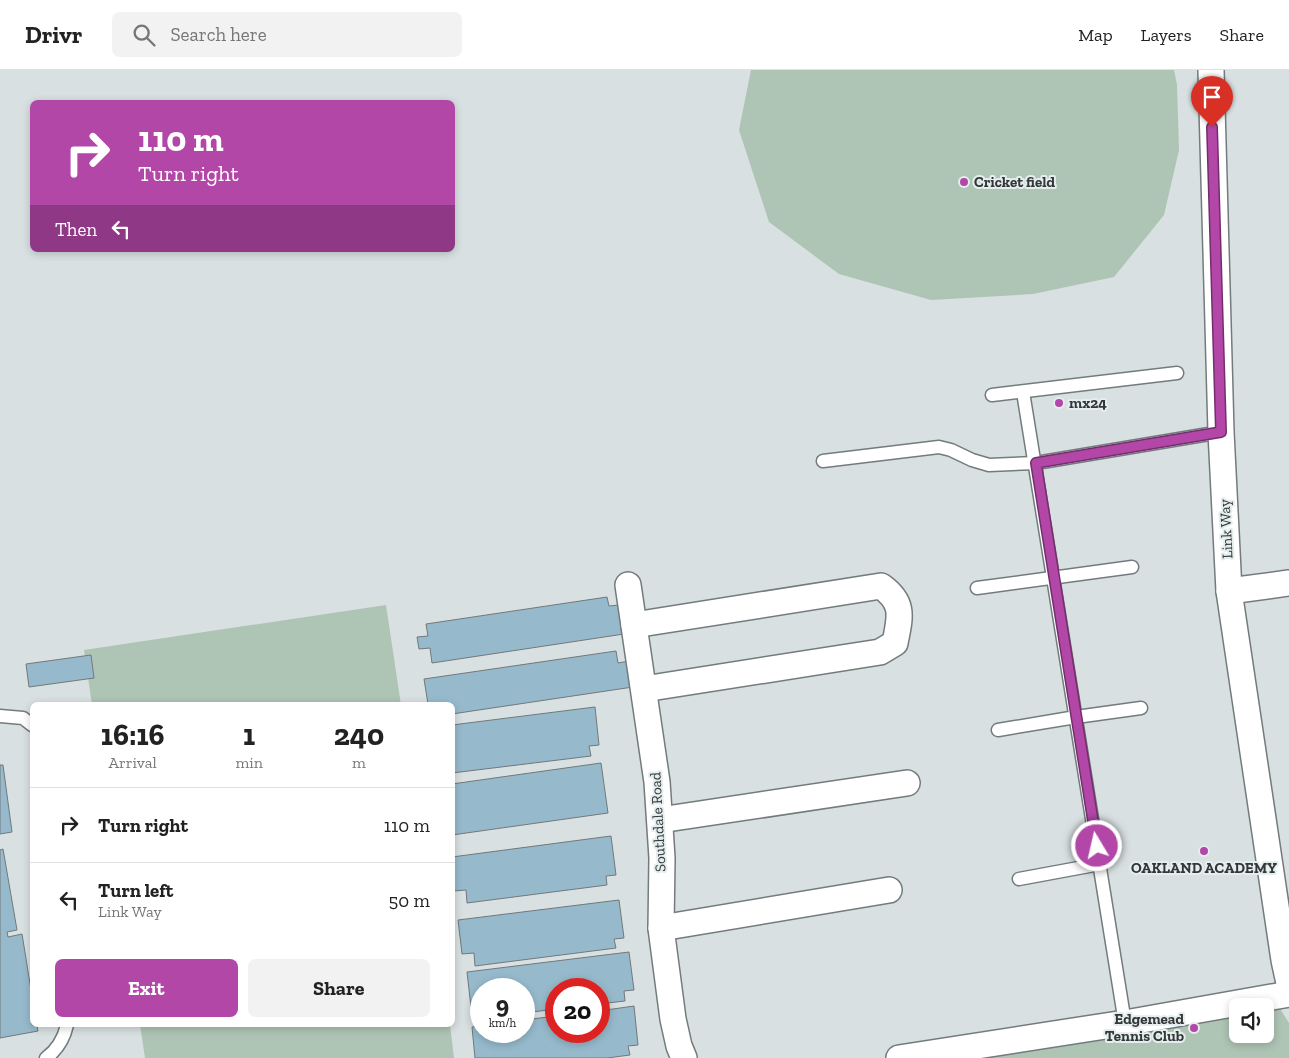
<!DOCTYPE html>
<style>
:root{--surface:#fff;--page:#f2f2f2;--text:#222;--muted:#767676;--line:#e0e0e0;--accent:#b247a8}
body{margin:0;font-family:"Zilla Slab",serif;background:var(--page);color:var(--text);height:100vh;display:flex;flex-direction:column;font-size:19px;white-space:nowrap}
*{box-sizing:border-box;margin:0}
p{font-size:16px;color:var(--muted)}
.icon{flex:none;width:28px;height:28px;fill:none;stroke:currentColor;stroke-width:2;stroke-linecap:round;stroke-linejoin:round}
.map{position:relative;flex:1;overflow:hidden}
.details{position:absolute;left:30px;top:632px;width:425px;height:325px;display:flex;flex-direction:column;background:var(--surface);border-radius:8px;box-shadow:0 2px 8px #0003}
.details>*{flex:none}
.banner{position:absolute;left:30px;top:30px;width:425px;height:152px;border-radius:8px;box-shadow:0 2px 8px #0003;background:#b247a8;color:#fff;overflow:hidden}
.fabs{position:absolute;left:1229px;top:928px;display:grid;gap:10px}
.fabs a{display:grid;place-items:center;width:45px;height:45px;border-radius:8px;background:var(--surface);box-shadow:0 2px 8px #0003;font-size:25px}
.speed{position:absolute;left:470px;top:908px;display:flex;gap:10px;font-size:25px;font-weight:700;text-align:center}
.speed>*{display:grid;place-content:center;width:65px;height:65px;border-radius:50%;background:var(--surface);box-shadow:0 2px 8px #0003;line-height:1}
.speed small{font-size:12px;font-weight:400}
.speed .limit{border:8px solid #d22;background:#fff;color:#111}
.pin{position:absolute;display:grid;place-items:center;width:42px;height:42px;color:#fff;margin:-51px -21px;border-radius:50% 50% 50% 0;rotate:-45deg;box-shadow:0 0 5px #0007}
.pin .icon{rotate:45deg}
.me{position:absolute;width:55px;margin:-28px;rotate:351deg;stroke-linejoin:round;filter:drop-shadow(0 0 4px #0008)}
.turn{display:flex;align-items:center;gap:18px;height:105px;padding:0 25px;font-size:22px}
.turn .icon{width:65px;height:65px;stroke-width:2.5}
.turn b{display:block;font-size:35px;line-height:42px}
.then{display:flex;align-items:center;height:48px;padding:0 25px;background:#0003;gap:10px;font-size:19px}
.eta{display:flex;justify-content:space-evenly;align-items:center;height:85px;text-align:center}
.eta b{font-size:30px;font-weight:700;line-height:35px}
.action{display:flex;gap:10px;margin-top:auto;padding:10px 25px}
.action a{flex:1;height:58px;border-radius:8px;background:var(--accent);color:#fff;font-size:20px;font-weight:700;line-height:58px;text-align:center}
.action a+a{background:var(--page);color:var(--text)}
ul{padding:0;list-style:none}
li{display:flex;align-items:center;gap:15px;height:75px;padding:0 25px;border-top:1px solid var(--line)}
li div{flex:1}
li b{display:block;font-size:19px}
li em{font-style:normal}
header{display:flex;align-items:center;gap:30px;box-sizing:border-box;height:70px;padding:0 25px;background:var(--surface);border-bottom:1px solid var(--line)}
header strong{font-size:24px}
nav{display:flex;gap:28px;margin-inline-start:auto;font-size:18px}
.search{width:350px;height:45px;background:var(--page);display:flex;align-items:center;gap:12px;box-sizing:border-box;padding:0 18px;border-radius:8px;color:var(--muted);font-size:19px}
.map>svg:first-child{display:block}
</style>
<header>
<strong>Drivr</strong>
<div class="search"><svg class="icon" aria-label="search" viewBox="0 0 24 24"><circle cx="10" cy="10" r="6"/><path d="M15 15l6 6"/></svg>Search here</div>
<nav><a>Map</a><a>Layers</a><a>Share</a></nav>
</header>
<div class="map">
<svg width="1289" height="988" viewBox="0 0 1289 988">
<rect width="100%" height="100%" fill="#d8e0e1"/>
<g fill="#aec4b4">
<path d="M751,0H1174L1177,15L1179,80L1164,145L1114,207L1033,224L931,230L839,204L769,152L739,60Z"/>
<path d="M386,535L401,635H92L84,580Z"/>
<path d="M1279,937L1289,953V988H978L1237,944L1238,964H1265V940Z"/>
<path d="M140,955H450L454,988H145Z"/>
</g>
<g fill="#96bacc" stroke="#72787b">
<path d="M607,527L609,536L619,535L624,564L432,593L430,578L419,579L417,567L428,566L426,554Z"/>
<path d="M616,581L618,593L629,591L633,617L452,644V635H438L437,633L428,634L424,609Z"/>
<path d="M91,585L94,608L29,617L26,594Z"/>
<path d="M595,637L599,675L589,676L591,686L452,703V655Z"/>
<path d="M601,693L608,743L452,765V714Z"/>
<path d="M0,695H3L12,762L0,764Z"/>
<path d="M611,766L616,805L606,806L607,815L467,833L466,820L454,821L452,787Z"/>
<path d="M3,779L17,860L7,862L8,867L22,864L32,926V955H37L38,961L0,968V780Z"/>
<path d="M619,830L624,868L614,869L616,878L475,896L474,883L462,884L458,850Z"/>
<path d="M629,882L634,920L624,921L625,931L599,934V919H556V939L524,943V919H481V936L471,937L467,902Z"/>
<path d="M634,936L638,975L628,976L630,985L607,988H475L472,957L481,956V961H524V950L556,946V961H599V941Z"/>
</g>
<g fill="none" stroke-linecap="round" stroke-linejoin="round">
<g stroke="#737b7c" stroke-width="15">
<g id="lane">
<path d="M1023,322L1125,953"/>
<path d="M992,325L1177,303"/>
<path d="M823,391L939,377L951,380L972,390L989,395L1036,393L1221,362"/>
<path d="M977,518L1132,497"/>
<path d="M0,646L23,648L32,655"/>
<path d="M998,660L1076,647L1141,638"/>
<path d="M1019,809L1100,794"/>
<path d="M46,988C57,980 64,968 67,955"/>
</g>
</g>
<g stroke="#737b7c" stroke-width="28">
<g id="street">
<path d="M1211,0L1221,362L1229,521L1284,890L1289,913"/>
<path d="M628,515L657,712L662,788L661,858L673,949L679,976L684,988"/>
<path d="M1229,521L1289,513"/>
<path d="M634,555L881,516C905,533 900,547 895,573L880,582L644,619"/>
<path d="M660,750L907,713"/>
<path d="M661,858L889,820"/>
<path d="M899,988L1125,953L1289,924"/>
</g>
</g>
<use href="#lane" stroke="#fff" stroke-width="12"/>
<use href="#street" stroke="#fff" stroke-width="25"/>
</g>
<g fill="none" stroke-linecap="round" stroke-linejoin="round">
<g stroke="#742e6d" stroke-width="12">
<path id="route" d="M1097,776L1036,393L1221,362L1212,57"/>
</g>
<use href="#route" stroke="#b247a8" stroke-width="9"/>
</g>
<g fill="#b247a8" stroke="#e5eeee" stroke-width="2">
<circle cx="964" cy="112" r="5"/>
<circle cx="1059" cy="333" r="5"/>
<circle cx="1204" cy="781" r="5"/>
<circle cx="1194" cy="958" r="5"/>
</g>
<g text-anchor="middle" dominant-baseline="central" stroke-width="4" stroke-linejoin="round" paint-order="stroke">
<g font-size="15" font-weight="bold" fill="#343737" stroke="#e5eeee" text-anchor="start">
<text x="974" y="112">Cricket field</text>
<text x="1069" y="333">mx24</text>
<text x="1204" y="798" text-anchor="middle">OAKLAND ACADEMY</text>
<text x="1184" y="949" text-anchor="end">Edgemead<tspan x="1184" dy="17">Tennis Club</tspan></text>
</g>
<g font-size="15" fill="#343737" stroke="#e5eeee">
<text transform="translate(1226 459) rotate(-93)">Link Way</text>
<text transform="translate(658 752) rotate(-93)">Southdale Road</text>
</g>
</g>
</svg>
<div class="fabs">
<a><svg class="icon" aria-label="sound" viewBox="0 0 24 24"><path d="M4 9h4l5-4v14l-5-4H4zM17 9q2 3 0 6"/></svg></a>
</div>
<div class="speed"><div>9<small>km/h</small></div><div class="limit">20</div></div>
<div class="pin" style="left:1212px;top:57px;background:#d93025"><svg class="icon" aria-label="arrive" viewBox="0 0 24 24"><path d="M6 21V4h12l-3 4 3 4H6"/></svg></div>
<svg class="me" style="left:1097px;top:776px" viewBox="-20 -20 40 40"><circle r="17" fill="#b247a8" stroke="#fff" stroke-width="3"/><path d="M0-11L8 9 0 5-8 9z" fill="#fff"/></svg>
<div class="banner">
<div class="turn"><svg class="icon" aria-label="right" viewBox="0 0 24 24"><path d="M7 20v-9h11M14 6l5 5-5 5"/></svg><div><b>110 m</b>Turn right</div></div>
<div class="then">Then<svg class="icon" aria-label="left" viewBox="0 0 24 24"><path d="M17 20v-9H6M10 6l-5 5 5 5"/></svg></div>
</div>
<section class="details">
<div class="eta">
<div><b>16:16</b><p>Arrival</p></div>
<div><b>1</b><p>min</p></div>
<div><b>240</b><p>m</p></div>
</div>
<ul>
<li><svg class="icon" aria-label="right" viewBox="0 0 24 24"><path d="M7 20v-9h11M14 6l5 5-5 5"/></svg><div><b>Turn right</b></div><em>110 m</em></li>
<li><svg class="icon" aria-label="left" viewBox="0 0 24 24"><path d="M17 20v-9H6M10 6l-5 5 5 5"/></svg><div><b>Turn left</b><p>Link Way</p></div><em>50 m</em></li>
</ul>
<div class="action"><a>Exit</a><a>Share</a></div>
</section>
</div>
